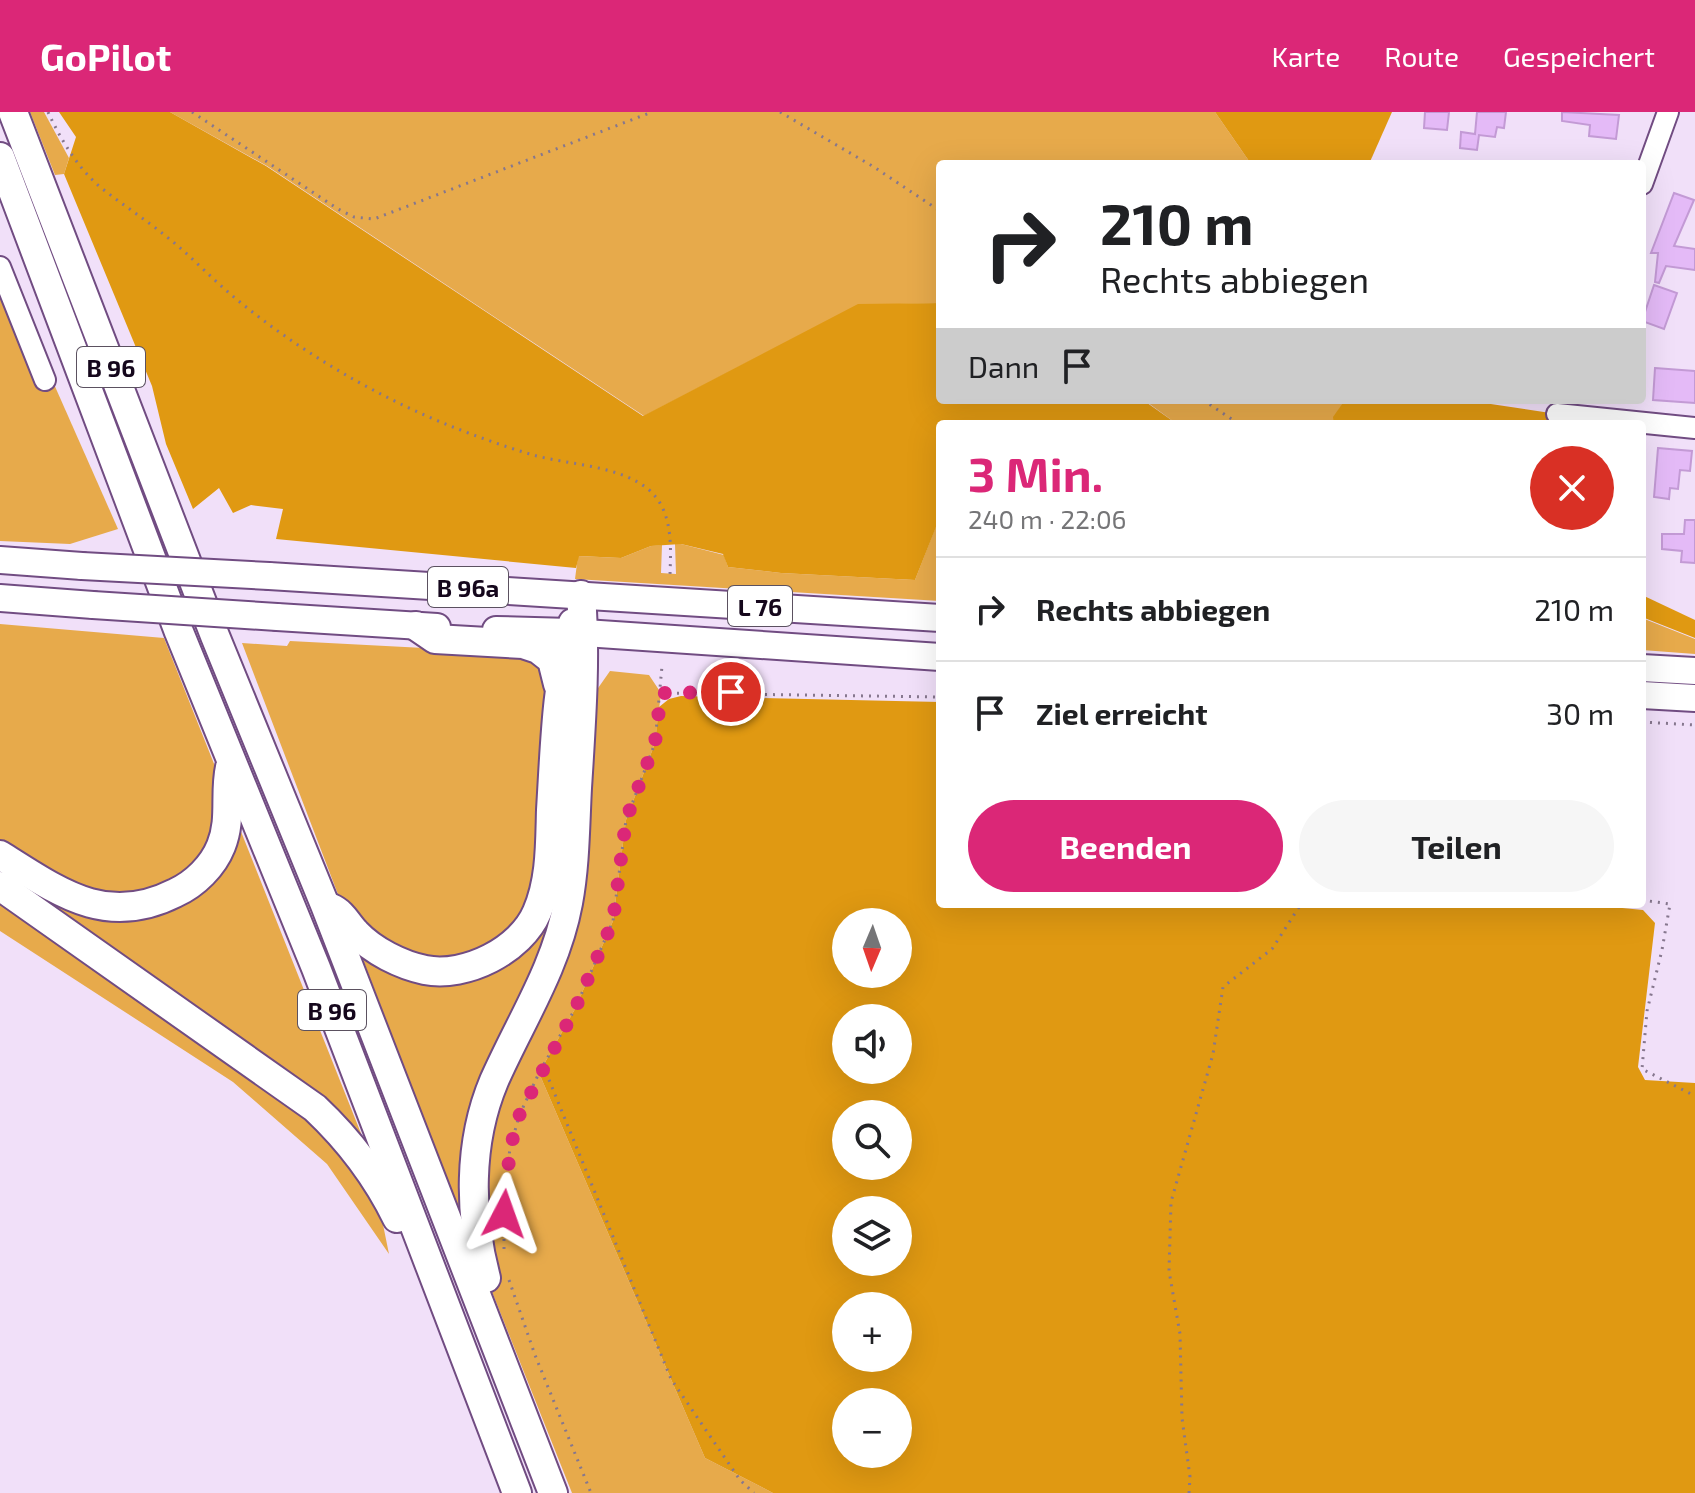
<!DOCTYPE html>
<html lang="de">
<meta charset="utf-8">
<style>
:root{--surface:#fff;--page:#f6f6f6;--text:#202124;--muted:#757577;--line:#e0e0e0;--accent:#db2777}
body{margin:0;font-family:"Exo 2",sans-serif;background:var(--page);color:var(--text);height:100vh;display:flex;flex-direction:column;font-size:30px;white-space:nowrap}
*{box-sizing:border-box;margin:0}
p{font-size:26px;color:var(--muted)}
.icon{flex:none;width:44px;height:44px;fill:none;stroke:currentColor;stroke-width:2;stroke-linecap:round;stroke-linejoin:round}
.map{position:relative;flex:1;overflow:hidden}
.side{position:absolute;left:936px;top:308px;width:710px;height:488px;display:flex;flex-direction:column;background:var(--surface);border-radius:8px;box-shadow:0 8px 32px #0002}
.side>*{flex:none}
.guide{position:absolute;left:936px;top:48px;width:710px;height:244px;border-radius:8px;box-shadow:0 8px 32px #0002;background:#fff;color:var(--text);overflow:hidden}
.needle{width:52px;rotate:182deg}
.tools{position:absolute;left:832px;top:796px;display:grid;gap:16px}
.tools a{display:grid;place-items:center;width:80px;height:80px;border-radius:50%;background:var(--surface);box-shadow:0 8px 32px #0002;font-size:40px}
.pin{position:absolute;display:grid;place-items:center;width:68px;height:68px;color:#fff;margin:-34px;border:4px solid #fff;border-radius:50%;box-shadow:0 2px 8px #0007}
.me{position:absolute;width:88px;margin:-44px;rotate:4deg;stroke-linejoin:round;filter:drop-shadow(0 0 6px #0008)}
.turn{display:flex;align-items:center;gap:28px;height:168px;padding:0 32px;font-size:36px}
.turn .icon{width:104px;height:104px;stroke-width:2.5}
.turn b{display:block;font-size:56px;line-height:68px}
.then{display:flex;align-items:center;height:76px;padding:0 32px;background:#0003;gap:16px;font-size:30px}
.round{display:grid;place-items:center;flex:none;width:84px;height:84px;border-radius:42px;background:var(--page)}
.overview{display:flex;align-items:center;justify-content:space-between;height:136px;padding:0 32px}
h1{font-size:48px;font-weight:700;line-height:60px;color:var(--accent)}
.action{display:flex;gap:16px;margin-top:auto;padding:16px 32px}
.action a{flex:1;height:92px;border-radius:48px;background:var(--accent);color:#fff;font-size:32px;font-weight:700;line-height:92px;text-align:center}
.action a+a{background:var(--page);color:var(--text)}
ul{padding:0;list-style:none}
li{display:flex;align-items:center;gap:24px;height:104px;padding:0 32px;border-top:2px solid var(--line)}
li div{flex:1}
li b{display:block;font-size:30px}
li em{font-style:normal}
header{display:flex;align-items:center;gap:48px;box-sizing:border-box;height:112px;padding:0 40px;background:var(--accent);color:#fff}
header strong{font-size:38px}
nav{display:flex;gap:44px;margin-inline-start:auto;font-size:28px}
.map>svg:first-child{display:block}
</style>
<header>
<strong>GoPilot</strong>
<nav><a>Karte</a><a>Route</a><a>Gespeichert</a></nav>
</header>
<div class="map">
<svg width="1695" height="1381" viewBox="0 0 1695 1381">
<rect width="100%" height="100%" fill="#f1e0f9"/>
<g fill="#e7aa4b">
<path d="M30,0H44L69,46L64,62L55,63Z"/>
<path d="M170,0H1215L1251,52H940V191L858,193L644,304L267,54Z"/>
<path d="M0,150L118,417L70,432L0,429Z"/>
<path d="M1144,288H1343L1348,312H1177Z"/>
<path d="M936,414L940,415V489L575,467L578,444L621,446L651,434L662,433L661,461L676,462L675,432H681L724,443L728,455L781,461L915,468Z"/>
<path d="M1642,506L1695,527V542L1642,538Z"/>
<path d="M0,512L164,526L368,1039L389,1142L327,1052L233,970L0,819Z"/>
<path d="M290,529L521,541L596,579L610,559L649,563L661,581L655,631L626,708L613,809L575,897L539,961L705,1346L773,1381H572L436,1039L242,531L287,534Z"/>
</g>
<g fill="#e09912" fill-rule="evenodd">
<path d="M59,0H170L266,54L643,304L858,192L940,191V288H1143L1177,312H940V415H936L915,468L781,461L728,455L723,442L681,432L651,434L621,446L579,444L576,456L276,427L283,397L251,393L233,401L219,376L193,397L166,332L152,274L64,62L76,25Z"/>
<path d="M1215,0H1392L1369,52H1251Z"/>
<path d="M1345,288H1464L1557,302L1553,312H1334L1333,305Z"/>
<path d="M1642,483L1695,508V526L1642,505Z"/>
<path d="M681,584L940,590V792H1581L1643,798L1655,811L1638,955L1645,968L1695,971V1381H773L705,1346L539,961L575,897L613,809L626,708L655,631L659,595L669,587ZM898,810V862H846V810ZM898,906V958H846V906ZM898,1002V1054H846V1002ZM898,1098V1150H846V1098ZM846,1194H898V1246H846ZM846,1290H898V1342H846Z"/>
</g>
<g fill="#e4baf7" stroke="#c39ad5" stroke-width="2">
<path d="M1425,0H1449L1447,18L1424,16Z"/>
<path d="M1477,0H1506L1504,16L1497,15L1495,25L1479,23L1477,38L1460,36L1461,20L1475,22Z"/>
<path d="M1562,0L1619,3L1616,27L1589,24L1590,13L1562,9Z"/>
<path d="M1674,81L1694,88L1674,134L1695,137V158L1666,154L1659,171L1655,170L1658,141H1651Z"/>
<path d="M1654,173L1677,181L1664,217L1642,209Z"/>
<path d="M1655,256L1695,259V291L1653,288Z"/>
<path d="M1658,336L1692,339L1690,359L1680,358L1678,377L1670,376L1669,387L1654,385Z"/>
<path d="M1685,408H1695V451L1681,450L1682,439L1662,437V422H1684Z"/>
</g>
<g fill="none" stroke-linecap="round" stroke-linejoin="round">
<g stroke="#714c82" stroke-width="24">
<g id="minor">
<path d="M1642,72L1668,0"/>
<path d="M0,155L45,268"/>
<path d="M1557,302L1695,316"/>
</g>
</g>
<g stroke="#714c82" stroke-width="30">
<g id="major">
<path d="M0,448L82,454"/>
<path d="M269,464L940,506"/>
<path d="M0,486L93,493"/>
<path d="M277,505L437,515"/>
<path d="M496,518L570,520L940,545"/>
<path d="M1642,556L1695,559"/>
<path d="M1642,583L1695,586"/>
</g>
</g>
<g stroke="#714c82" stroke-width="32">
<g id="highway">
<path d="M13,0L215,524L325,793L553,1381"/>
<path d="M0,45L179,520L316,856L517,1381"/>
<path d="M416,514L435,527L523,532L538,537L552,548L558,572"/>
<path d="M0,743C59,780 106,816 175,781C195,772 213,754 221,734C232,707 224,682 230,655"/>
<path d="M0,774L315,996C349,1028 376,1063 397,1106"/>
<path d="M331,796C343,801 347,812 356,821C373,839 401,853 425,858C466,866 521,838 537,800C551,768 550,731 551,698C555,634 556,573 573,511"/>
<path d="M486,1166C469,1102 468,1031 494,969C520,910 556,856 568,791C575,754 575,714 577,676C581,612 586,548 581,483"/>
</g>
</g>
<g stroke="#86778e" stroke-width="3" stroke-dasharray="2 6" stroke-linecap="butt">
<path d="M48,0C60,26 77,55 99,74C121,92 145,107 167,125C191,144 211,166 235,186C299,239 375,284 453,315C478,325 506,335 533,343C569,353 618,353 648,377C673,398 671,433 670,462"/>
<path d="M192,0L338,97L354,105L374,107L652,0"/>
<path d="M780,0L874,55L940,99"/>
<path d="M1203,288L1239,312"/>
<path d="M661,581L940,585"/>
<path d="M1642,610L1695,613"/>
<path d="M1642,788L1670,792L1662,838L1647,899L1642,957L1695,984"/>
<path d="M543,953L671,1267L740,1368L754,1381"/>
<path d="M504,1137V1077L510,1037L519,1004L539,961L575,897L613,809L626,708L655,631L662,554"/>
<path d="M509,1168L535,1243L591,1381"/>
<path d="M1189,1381L1190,1365L1182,1306L1180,1222L1169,1159L1171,1090L1213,942L1223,875L1272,837L1301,792"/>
</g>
<use href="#minor" stroke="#fff" stroke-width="20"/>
<use href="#major" stroke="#fff" stroke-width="26"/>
<use href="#highway" stroke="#fff" stroke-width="28"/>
<g stroke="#714c82" stroke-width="30" stroke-linecap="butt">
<g id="major-bridge">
<path d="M82,454L269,464"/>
<path d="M93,493L277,505"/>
</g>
</g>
<use href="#major-bridge" stroke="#fff" stroke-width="26"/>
</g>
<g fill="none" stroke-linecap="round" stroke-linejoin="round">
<path stroke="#db2777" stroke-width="14" stroke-dasharray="0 25.2" d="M504,1102L510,1037L519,1004L575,897L613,809L626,708L655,631L661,581L731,580"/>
</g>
<g text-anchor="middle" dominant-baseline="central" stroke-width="6" stroke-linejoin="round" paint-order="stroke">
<g fill="#fff" stroke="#5b5160" stroke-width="2">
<rect x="77" y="235" width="68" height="40" rx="6"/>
<rect x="428" y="455" width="80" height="40" rx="6"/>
<rect x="728" y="474" width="64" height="40" rx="6"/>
<rect x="298" y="878" width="68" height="40" rx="6"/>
</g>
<g font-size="24" font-weight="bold" fill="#15071c">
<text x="111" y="255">B 96</text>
<text x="468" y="475">B 96a</text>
<text x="760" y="494">L 76</text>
<text x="332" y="898">B 96</text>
</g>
</g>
</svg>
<div class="tools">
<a><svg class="needle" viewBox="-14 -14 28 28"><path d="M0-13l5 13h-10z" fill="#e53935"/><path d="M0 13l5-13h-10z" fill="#757577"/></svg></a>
<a><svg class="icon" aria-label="sound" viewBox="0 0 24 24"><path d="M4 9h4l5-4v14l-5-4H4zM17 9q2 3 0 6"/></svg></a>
<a><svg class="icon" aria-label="search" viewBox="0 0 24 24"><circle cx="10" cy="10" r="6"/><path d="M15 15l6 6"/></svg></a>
<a><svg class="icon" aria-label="layers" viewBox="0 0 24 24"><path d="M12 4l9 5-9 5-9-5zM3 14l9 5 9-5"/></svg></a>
<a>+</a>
<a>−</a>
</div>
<div class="pin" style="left:731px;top:580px;background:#d93025"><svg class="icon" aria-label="arrive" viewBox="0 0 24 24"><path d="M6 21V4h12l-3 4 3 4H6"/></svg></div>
<svg class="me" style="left:504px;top:1102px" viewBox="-20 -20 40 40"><path d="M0-17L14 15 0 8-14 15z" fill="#db2777" stroke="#fff" stroke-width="4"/></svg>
<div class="guide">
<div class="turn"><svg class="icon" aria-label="right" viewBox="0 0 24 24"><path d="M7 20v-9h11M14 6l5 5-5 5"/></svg><div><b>210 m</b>Rechts abbiegen</div></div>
<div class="then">Dann<svg class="icon" aria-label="arrive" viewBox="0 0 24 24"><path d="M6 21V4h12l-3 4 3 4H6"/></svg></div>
</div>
<section class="side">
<div class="overview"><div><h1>3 Min.</h1><p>240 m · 22:06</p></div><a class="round" style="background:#d93025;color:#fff"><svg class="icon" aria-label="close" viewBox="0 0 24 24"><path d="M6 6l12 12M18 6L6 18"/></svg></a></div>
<ul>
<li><svg class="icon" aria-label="right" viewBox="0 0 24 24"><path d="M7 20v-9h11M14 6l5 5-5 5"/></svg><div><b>Rechts abbiegen</b></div><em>210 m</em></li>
<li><svg class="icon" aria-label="arrive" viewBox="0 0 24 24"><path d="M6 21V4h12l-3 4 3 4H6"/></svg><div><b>Ziel erreicht</b></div><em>30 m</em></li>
</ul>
<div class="action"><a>Beenden</a><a>Teilen</a></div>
</section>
</div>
